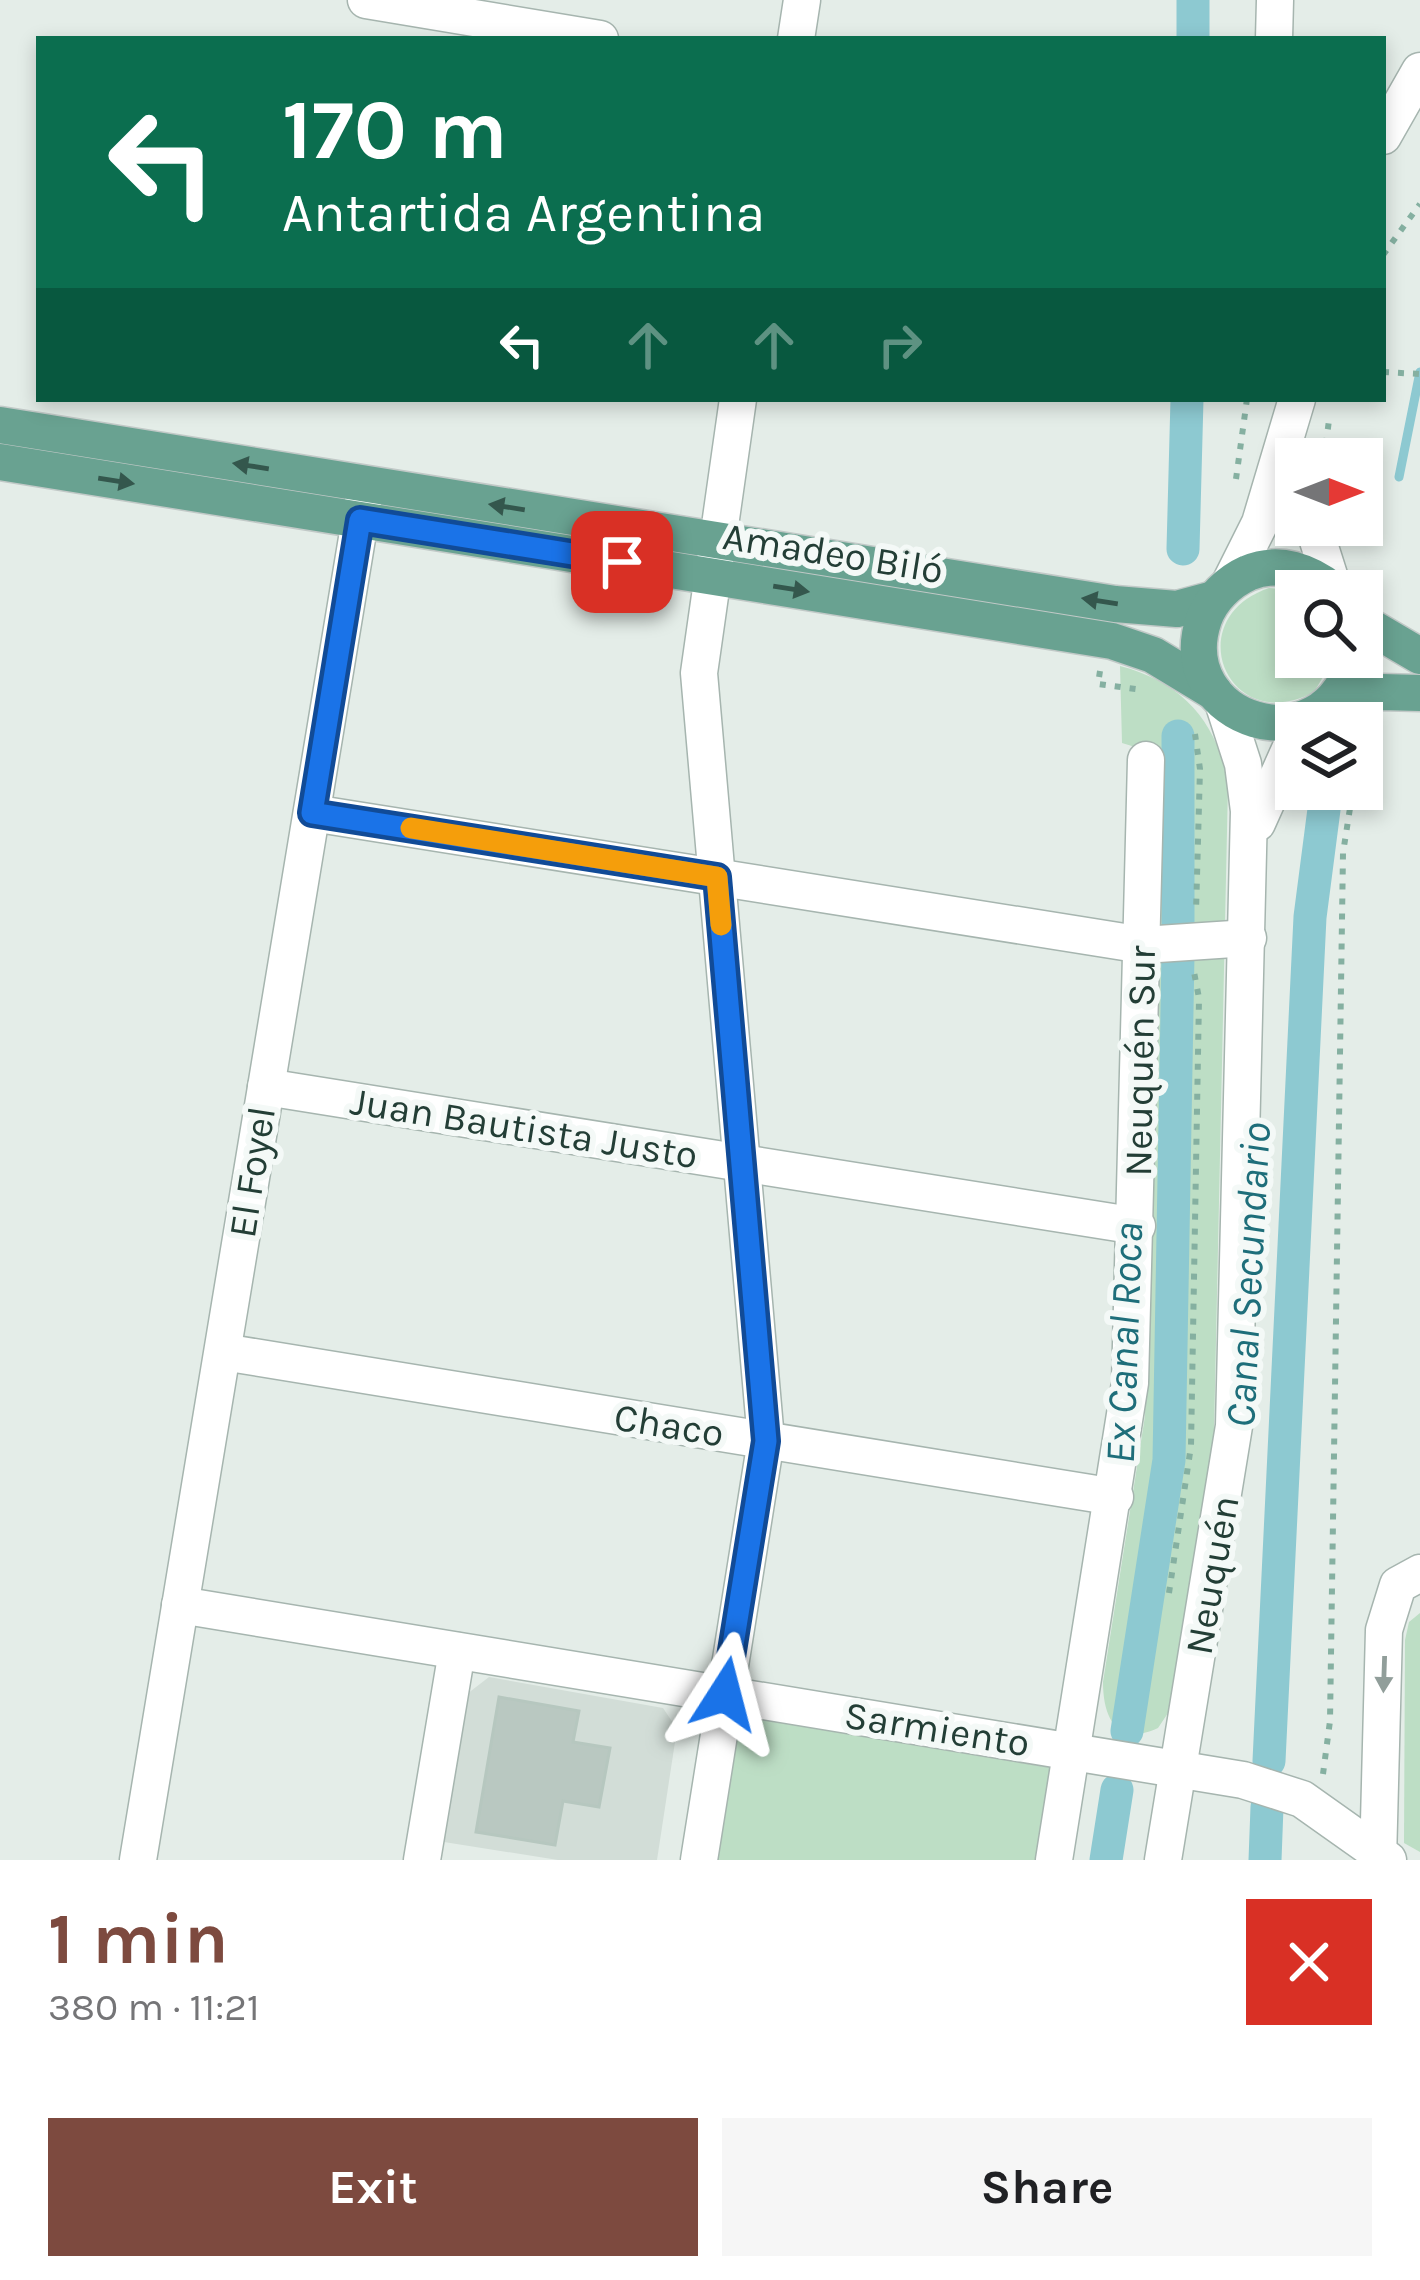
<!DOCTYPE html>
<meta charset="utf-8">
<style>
:root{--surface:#fff;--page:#f6f6f6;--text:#202124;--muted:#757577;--accent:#7d4a3f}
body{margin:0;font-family:Karla,sans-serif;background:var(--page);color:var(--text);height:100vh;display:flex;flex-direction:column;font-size:45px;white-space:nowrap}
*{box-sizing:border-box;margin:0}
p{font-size:39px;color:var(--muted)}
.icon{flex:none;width:66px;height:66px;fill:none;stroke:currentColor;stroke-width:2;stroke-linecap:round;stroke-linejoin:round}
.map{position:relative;height:1860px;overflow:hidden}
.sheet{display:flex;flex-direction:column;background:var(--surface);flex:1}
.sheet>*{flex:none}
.top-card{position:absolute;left:36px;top:36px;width:1350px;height:366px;border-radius:0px;box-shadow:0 6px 18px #0003;background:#0b6e4f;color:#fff;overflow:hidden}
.needle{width:78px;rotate:90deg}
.fabs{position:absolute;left:1275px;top:438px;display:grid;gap:24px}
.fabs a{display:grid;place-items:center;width:108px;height:108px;border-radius:0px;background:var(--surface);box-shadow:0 6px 18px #0003;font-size:60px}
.pin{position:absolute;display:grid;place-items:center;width:102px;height:102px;color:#fff;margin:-51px;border-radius:24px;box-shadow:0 6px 18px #0006}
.me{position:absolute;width:132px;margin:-66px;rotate:9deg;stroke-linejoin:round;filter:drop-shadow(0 0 9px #0008)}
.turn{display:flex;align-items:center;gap:42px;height:252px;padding:0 48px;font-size:54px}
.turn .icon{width:156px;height:156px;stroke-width:2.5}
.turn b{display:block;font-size:84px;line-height:102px}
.lanes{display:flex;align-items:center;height:114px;padding:0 48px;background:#0003;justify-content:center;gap:60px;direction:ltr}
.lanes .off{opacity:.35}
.round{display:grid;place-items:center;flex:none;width:126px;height:126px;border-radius:0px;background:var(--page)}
.head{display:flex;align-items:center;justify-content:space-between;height:204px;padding:0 48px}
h1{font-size:72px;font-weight:700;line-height:90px;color:var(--accent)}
.cta{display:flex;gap:24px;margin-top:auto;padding:24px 48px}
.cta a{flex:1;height:138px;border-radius:0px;background:var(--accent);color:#fff;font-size:48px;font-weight:700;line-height:138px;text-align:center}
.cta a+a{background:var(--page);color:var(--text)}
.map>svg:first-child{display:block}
</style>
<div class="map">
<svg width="1420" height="1860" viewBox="0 0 1420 1860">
<rect width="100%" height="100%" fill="#e4ede8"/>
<path fill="#d2ddd7" d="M489,1677L663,1708L677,1729L657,1860H558L444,1842L467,1694Z"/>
<g fill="#bddec5">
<path d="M1269,588L1296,591V657H1335L1314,692C1228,738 1178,619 1269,588Z"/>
<path d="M1120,666C1182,682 1218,722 1228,785L1214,1433L1168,1713L1158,1728C1117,1747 1103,1718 1103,1682L1145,1416L1158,754L1122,743Z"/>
<path d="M1420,1613V1852L1404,1843L1405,1640L1409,1622Z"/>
<path d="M740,1716L1052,1768L1036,1860H716Z"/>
</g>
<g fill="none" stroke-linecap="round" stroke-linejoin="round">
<path stroke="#8dc9d1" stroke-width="9" d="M1399,477L1420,372"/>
<g stroke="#8dc9d1" stroke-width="33">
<path d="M1193,39V0"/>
<path d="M1183,549L1187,399"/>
<path d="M1178,736V922"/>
<path d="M1127,1731L1169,1460L1178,954"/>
<path d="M1269,1761L1310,917L1326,794"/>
<path d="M1106,1860L1117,1790"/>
<path d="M1265,1860L1267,1807"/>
</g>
</g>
<path fill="#b9c8c1" stroke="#b6c7bf" stroke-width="3" d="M499,1697L579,1711L573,1742L610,1748L599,1807L563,1801L555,1845L476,1832Z"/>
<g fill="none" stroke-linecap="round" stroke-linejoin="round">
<g stroke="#a6b5af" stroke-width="39">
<g id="minor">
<path d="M366,0L600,39"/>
<path d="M796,39L802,0"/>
<path d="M1274,39L1275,0"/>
<path d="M1383,136L1420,71"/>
<path d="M1313,525L1334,591"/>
<path d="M1230,583L1260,523L1297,399"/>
<path d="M312,813L1143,945L1248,938"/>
<path d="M1257,823L1296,736"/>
<path d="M266,1087L1137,1226"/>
<path d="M223,1352L1115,1497"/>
<path d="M180,1605L1243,1780L1302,1799L1388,1860"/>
<path d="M138,1860L365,490"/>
<path d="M422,1860L457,1651"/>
<path d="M699,1860L766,1440L699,673L738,399"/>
<path d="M1054,1860L1130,1383L1146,760"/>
<path d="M1163,1860L1234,1426L1249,811L1243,764L1223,702"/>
<path d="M1378,1860L1384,1630L1398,1585L1420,1573"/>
</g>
</g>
<g stroke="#c1c9c7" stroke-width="39">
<g id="major">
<path d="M0,425L1115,604L1177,609L1214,599"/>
<path d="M0,462L1112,641L1153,655L1214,692"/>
<path d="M1334,591C1309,571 1279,560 1248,573C1228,582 1211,599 1204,619C1169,721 1325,772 1355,657"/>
<path d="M1362,622L1420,656"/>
<path d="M1331,703L1381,692L1420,693"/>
</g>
</g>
<g stroke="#85b0a1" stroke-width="6" stroke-dasharray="6 9" stroke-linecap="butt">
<path d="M1383,255L1420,204"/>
<path d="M1383,372L1420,374"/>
<path d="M1324,459L1329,420"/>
<path d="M1236,479L1247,399"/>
<path d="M1100,671L1098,684L1143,690"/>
<path d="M1195,734L1200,769L1196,912"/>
<path d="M1362,754L1368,729"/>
<path d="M1169,1593L1191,1446L1199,998L1194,972"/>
<path d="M1323,1774L1330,1721L1343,853L1353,789"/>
</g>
<use href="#minor" stroke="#fff" stroke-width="36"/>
<use href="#major" stroke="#69a291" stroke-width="36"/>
</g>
<defs><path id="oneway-solid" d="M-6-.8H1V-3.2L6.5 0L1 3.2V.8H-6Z" transform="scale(3)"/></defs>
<g fill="#34574d">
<use href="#oneway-solid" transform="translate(251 466) rotate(-171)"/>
<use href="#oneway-solid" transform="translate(116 481) rotate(9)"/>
<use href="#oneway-solid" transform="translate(507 507) rotate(-171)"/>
<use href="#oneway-solid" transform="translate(791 589) rotate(9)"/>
<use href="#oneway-solid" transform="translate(1100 601) rotate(-171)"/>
</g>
<use fill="#919e9a" href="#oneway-solid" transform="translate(1384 1674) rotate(92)"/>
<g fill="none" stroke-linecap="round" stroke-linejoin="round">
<g stroke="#114b97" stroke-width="30">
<path id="route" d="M622,562L360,520L312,813L717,877L766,1441L725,1694"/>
</g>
<use href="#route" stroke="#1a73e8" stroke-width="21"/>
<path stroke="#f59e0b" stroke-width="21" d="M411,828L717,877L721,925"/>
</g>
<g text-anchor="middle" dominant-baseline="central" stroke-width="12" stroke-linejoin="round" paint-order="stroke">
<g font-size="39" fill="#233e36" stroke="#f4f9f7">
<text transform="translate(833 553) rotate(9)">Amadeo Biló</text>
<text transform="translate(1140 1061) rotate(-89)">Neuquén Sur</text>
<text transform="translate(524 1128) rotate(9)">Juan Bautista Justo</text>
<text transform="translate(252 1172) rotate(-81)">El Foyel</text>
<text transform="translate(669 1425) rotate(9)">Chaco</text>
<text transform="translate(1212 1575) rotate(-80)">Neuquén</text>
<text transform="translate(937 1729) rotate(9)">Sarmiento</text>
</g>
<g font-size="42" font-style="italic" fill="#1e6e7a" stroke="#f4f9f7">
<text transform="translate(1248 1275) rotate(-87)">Canal Secundario</text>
<text transform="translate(1124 1343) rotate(-88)">Ex Canal Roca</text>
</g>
</g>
</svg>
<div class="fabs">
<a><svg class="needle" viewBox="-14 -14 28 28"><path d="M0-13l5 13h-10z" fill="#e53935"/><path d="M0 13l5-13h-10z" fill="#757577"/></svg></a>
<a><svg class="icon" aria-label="search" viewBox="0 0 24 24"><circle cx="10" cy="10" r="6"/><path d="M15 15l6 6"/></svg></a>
<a><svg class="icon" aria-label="layers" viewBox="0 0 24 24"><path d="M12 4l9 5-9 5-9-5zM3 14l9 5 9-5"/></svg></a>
</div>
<div class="pin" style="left:622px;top:562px;background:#d93025"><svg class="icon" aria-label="arrive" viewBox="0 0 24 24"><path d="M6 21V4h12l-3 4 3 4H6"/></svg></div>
<svg class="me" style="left:725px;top:1694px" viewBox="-20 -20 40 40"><path d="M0-17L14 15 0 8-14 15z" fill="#1a73e8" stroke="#fff" stroke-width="4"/></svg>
<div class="top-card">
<div class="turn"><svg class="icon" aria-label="left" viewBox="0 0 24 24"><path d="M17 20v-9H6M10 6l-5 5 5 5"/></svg><div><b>170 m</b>Antartida Argentina</div></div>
<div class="lanes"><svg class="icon" aria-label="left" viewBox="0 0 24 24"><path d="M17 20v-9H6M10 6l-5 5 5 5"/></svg><svg class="icon off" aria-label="ahead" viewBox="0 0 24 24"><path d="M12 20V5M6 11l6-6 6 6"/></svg><svg class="icon off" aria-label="ahead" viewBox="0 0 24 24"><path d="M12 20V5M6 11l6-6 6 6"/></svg><svg class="icon off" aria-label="right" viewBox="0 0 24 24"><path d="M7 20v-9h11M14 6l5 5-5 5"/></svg></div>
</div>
</div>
<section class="sheet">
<div class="head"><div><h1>1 min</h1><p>380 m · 11:21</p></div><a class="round" style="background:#d93025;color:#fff"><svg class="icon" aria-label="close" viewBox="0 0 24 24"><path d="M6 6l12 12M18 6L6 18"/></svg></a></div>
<div class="cta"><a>Exit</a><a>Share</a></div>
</section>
